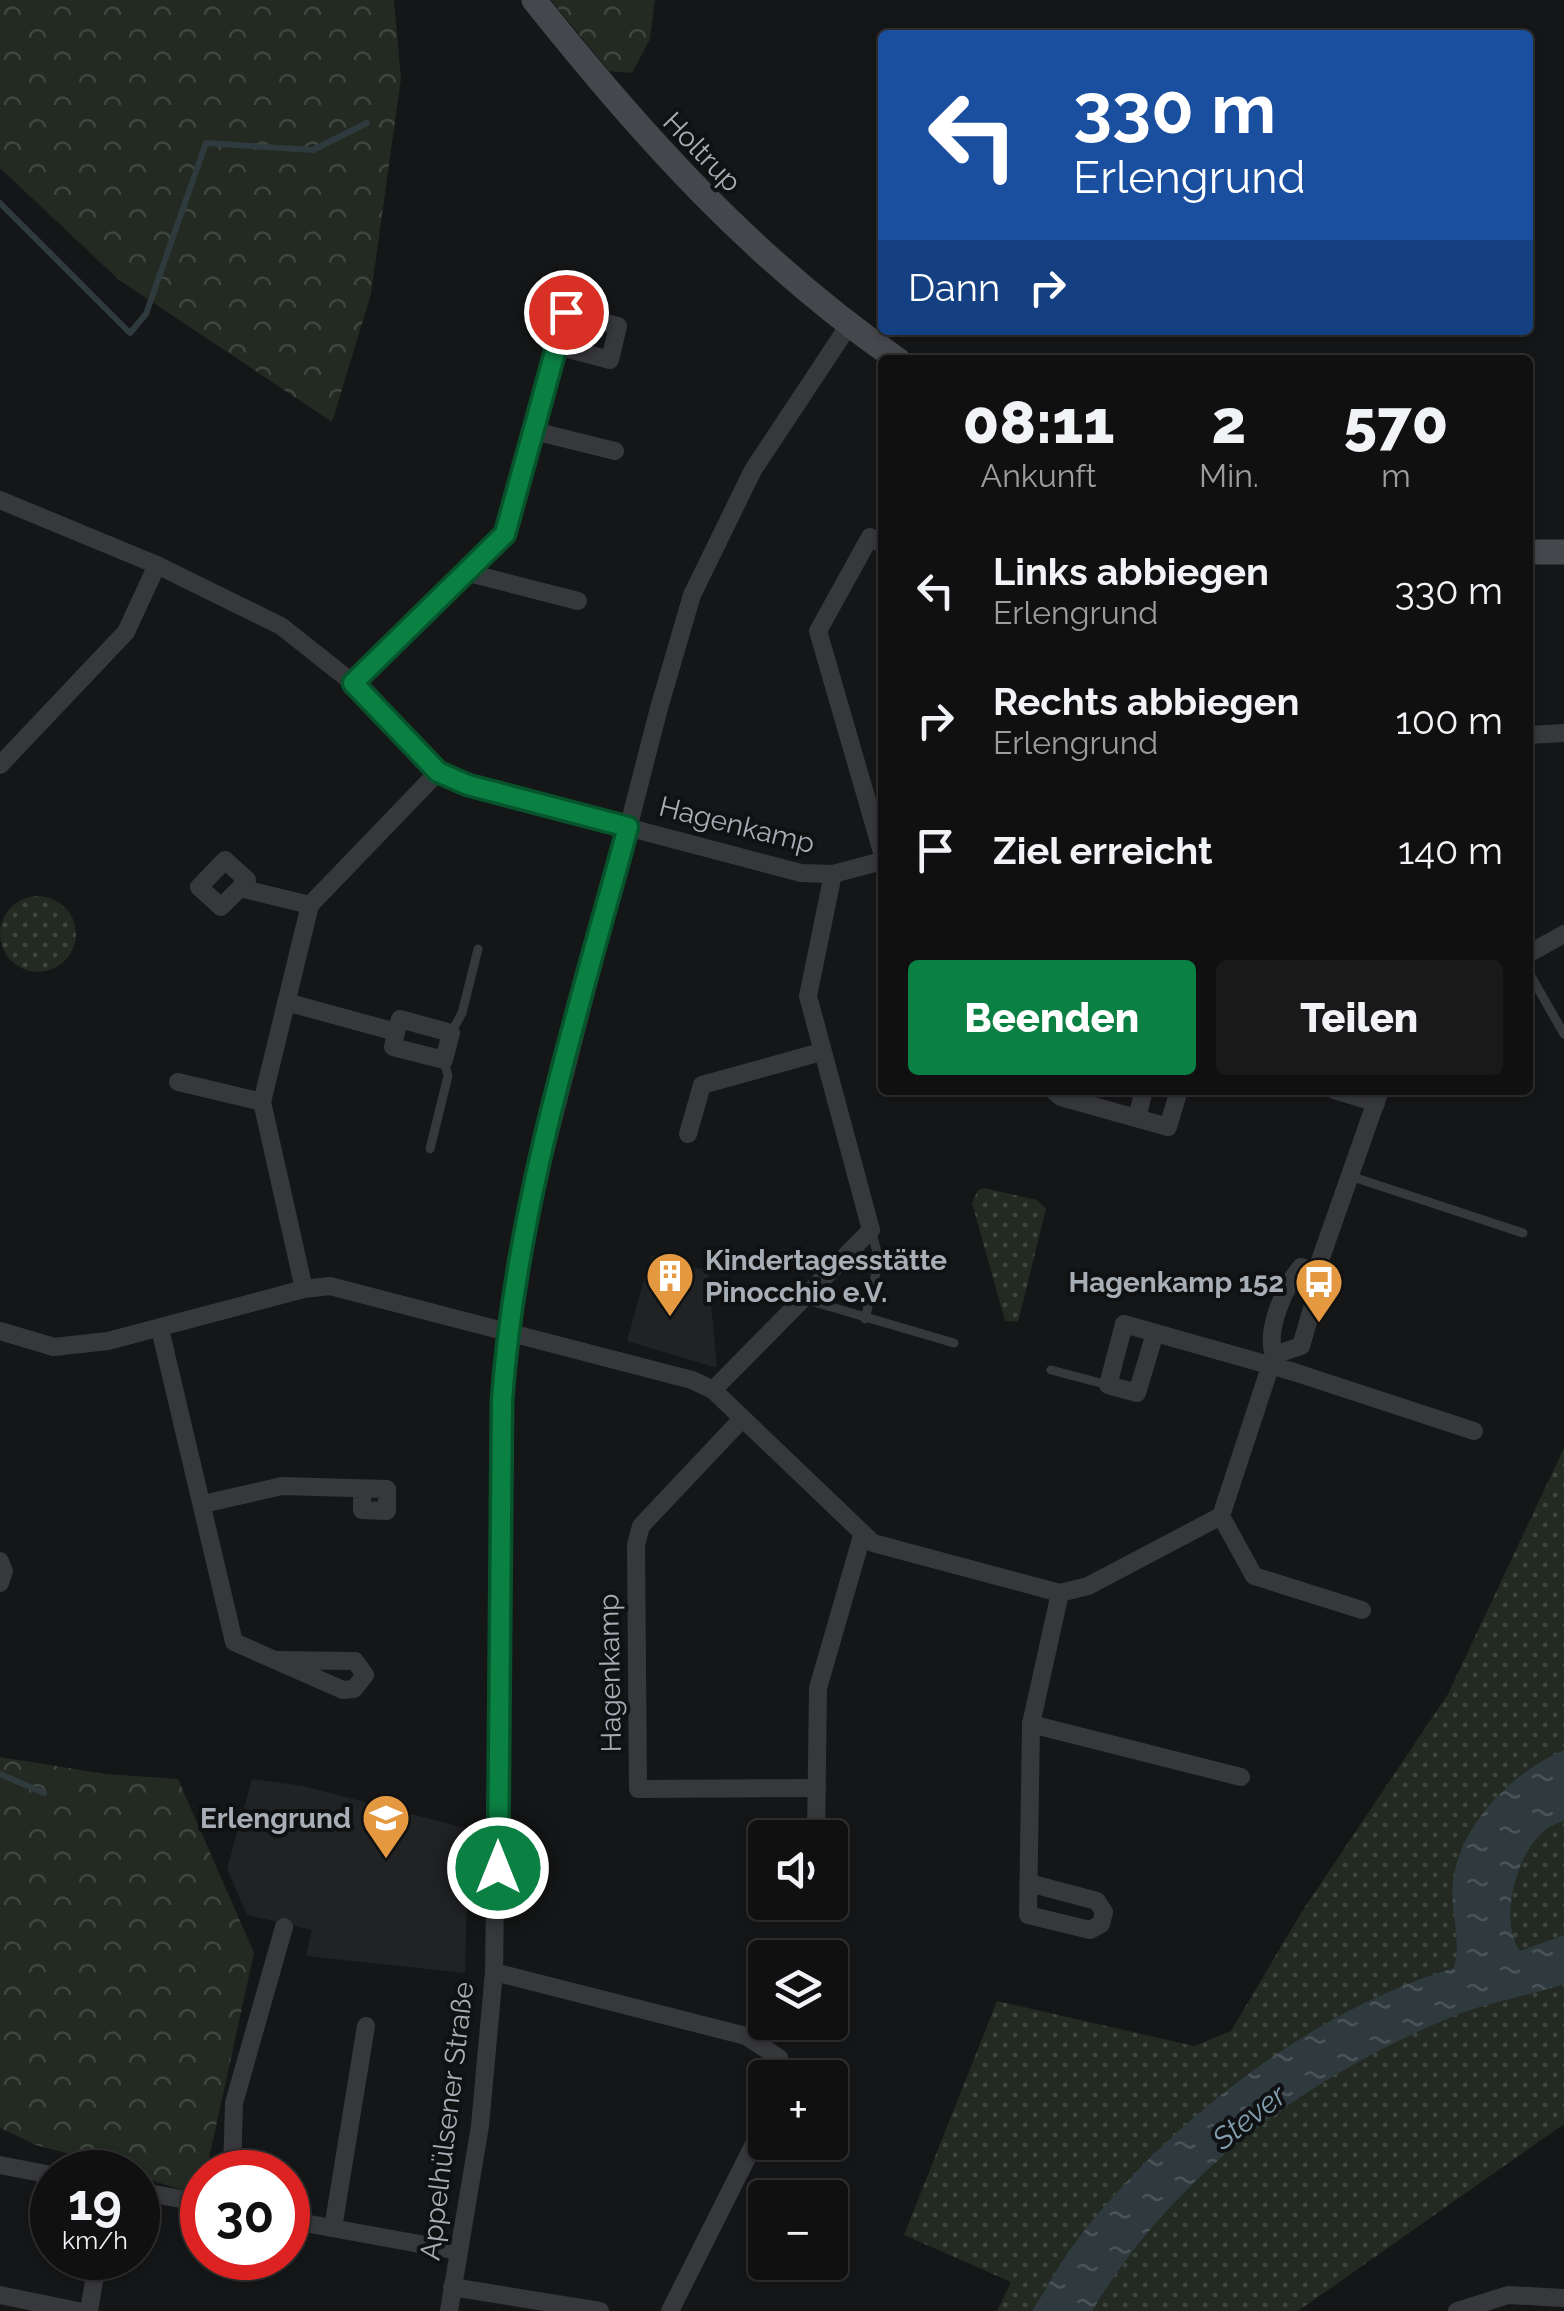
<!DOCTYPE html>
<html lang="de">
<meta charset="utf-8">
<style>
:root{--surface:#101011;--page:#19191a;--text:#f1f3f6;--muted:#9c9d9f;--line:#303031;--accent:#0b8043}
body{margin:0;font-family:Raleway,sans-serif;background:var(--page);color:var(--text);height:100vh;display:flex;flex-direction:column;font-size:38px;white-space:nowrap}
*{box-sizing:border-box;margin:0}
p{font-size:32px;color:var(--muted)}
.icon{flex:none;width:55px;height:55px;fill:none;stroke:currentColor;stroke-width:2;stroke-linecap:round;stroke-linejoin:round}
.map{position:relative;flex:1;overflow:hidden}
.sheet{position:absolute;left:878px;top:355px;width:655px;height:740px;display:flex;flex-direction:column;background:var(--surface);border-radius:10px;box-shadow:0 2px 8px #0004,0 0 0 2px var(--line)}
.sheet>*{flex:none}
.banner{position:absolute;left:878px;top:30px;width:655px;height:305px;border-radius:10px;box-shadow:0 2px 8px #0004,0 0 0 2px var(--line);background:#1a4fa0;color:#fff;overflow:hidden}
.buttons{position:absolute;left:748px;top:1820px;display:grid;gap:20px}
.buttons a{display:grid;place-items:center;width:100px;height:100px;border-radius:10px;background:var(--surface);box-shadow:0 2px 8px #0004,0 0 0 2px var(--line);font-size:50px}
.speed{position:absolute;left:30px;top:2150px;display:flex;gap:20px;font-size:50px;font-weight:700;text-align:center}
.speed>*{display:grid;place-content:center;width:130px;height:130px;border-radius:50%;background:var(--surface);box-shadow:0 2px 8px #0004,0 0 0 2px var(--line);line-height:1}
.speed small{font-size:25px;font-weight:400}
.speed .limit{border:15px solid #d22;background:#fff;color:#111}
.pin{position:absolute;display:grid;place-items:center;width:85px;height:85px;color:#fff;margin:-42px;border:5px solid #fff;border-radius:50%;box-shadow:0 2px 10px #0007}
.me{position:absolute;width:110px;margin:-55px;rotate:0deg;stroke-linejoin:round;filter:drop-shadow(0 0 8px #0008)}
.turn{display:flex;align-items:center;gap:35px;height:210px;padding:0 30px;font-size:45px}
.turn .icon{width:130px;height:130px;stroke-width:2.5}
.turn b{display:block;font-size:70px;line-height:85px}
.then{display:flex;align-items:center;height:95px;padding:0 30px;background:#0003;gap:20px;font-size:38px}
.eta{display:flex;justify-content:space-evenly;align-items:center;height:170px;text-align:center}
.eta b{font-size:60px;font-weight:800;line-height:70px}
.action{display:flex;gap:20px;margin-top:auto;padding:20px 30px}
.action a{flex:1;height:115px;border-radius:10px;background:var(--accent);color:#fff;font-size:40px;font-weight:800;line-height:115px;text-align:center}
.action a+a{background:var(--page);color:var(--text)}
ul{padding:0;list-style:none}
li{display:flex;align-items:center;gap:30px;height:130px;padding:0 30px}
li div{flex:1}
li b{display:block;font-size:38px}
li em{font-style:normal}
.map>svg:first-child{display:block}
</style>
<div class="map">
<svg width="1564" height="2311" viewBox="0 0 1564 2311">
<defs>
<pattern id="forest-crowns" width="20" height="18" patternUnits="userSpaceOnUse" patternTransform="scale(2.5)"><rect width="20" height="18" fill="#222a22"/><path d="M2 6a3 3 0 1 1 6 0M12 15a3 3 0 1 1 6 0" fill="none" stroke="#3f4640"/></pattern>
<pattern id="park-dots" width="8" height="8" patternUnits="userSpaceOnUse" patternTransform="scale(2.5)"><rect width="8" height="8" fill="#222a22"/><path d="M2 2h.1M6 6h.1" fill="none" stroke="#3f4640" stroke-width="1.8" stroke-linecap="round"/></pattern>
<pattern id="water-ripples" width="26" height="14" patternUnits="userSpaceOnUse" patternTransform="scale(2.5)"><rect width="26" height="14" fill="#2f3a3f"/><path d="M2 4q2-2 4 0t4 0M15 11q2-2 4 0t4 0" fill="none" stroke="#4a5458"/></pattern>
</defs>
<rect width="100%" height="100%" fill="#151617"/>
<g fill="#212224">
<path d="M651,1255L708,1271L717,1368L627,1341Z"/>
<path d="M252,1779L303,1786L469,1829L465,1973L306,1956L312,1930L247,1915L227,1869Z"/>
</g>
<g fill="url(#forest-crowns)">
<path d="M0,0H394L401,78L371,294L332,422L119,280L0,168Z"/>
<path d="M551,0H655L650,39L632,73L609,71Z"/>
<path d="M0,1757L106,1774L178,1779L254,1953L206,2172H202L201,2196L138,2176V2172L36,2145L0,2128Z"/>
</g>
<g fill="url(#park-dots)">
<circle cx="38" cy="934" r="38"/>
<path d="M984,1188L1037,1200L1046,1209L1018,1322L1005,1321L972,1203L978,1190Z"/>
<path d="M1564,1448V2124L1298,2311H997L1011,2282L904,2235L997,2001L1194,2046L1231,2031L1301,1913L1448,1694Z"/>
</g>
<path fill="url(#water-ripples)" d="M1564,1750V1820C1558,1823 1548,1827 1543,1832C1515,1856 1499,1921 1520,1951L1564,1935V1984C1528,1996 1489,2002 1454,2016C1307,2076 1174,2174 1092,2311H1032C1047,2288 1060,2262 1077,2240C1167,2124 1312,2009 1454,1968C1462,1938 1450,1913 1453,1883C1459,1824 1513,1772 1564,1750Z"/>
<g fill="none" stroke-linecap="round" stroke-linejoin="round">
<g stroke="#2f3a3f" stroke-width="6">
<path d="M0,203L130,333L146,314L206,143L313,150L367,123"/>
<path d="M0,1774L44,1793"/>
</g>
<g stroke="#37383c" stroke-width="9">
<path d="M1528,971L1564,1034"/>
<path d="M451,1033L462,1013L478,949"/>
<path d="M430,1149L448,1076L444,1060"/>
<path d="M1350,1176L1523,1233"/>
<path d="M804,1299L954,1343"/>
<path d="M865,1319L879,1260L872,1233"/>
<path d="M1051,1370L1108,1385"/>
</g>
<g stroke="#37383c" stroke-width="18">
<path d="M534,431L615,451"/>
<path d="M0,500L157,565L281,626L353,683L438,772L467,785L801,873L833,874L882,861"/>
<path d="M882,544L870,537L818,631L882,852"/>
<path d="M469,573L578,601"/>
<path d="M353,683L505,534L566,312L618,326L610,360L557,346"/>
<path d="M1528,735L1564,733"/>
<path d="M0,765L126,632L157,565"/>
<path d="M240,888L221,907L199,887L225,860L247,880L240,888L310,905"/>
<path d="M1528,954L1564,934"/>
<path d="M286,1002L396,1032L393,1047L444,1060L451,1033L400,1019L396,1032"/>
<path d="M178,1082L262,1102"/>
<path d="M1053,1090L1061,1097L1168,1127L1179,1090"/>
<path d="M1334,1090L1376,1103"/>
<path d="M1137,1118L1144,1090"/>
<path d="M688,1134L702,1085L821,1052"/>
<path d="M1316,1272L1380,1090"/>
<path d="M304,1289L262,1102L310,905L438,772"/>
<path d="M160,1329L234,1642L343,1690L354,1689L365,1675L355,1661L277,1660"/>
<path d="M0,1331L54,1347L108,1341L304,1289L330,1286L692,1380L713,1390L873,1543L1060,1593L1088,1586L1221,1516L1274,1355C1265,1330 1285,1286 1301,1267L1322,1274L1301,1346L1274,1355"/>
<path d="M1155,1333L1137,1393L1108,1385L1124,1324L1294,1372L1474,1431"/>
<path d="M713,1390L871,1230L808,996L833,874"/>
<path d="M742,1419L641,1526L636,1545L638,1789L817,1788"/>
<path d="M203,1504L282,1486L387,1489V1511L362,1510V1489"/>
<path d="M1221,1516L1254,1576L1362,1610"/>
<path d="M0,1561L4,1571L0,1583"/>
<path d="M1031,1724L1241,1777"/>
<path d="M816,1838L818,1688L862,1536"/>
<path d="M1029,1883L1097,1901L1104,1912L1101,1924L1090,1930L1028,1915L1031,1724L1060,1593"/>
<path d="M494,1972L746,2036L779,2058L778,2078"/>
<path d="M0,2165L52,2175"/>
<path d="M232,2172L234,2103L284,1927"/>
<path d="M138,2191L202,2203"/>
<path d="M288,2220L458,2251"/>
<path d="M333,2228L366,2026"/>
<path d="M452,2287L600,2311"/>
<path d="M0,2295L78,2311"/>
<path d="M89,2311L98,2258"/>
<path d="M449,2311L480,2126L494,1972L502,1400L520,1249L659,708L692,595L753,470L849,325"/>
<path d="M670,2311L765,2122"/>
<path d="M1457,2311L1508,2295L1564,2298"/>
</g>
<g stroke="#45474c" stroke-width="25">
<path d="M534,0C642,136 754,260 898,360"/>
<path d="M1528,552H1564"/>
</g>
</g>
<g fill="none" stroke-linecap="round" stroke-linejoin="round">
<g stroke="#07532c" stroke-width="25">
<path id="route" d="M498,1868L502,1400C516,1205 577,1015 628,827L468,785L438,772L353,683L505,534L566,312"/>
</g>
<use href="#route" stroke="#0b8043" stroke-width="18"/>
</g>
<defs>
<g id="building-pin" transform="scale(2.5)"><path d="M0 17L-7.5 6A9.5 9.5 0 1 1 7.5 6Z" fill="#e49941" stroke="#101112"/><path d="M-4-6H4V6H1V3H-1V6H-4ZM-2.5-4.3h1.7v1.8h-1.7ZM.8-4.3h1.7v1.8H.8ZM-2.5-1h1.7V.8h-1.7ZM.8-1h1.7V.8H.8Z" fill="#fff"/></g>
<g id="bus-pin" transform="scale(2.5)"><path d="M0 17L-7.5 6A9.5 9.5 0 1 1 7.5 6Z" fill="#e49941" stroke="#101112"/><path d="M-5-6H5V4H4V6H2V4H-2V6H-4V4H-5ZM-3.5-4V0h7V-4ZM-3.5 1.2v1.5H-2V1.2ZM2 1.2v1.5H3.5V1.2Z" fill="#fff"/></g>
<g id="school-pin" transform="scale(2.5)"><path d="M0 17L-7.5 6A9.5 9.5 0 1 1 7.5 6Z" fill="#e49941" stroke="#101112"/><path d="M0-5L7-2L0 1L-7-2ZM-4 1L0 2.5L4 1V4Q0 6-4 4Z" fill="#fff"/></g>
</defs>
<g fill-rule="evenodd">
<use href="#building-pin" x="670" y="1276"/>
<use href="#bus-pin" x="1319" y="1282"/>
<use href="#school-pin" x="386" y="1818"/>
</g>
<g text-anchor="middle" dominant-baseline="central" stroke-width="8" stroke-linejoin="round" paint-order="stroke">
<g font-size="28" fill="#a8aeb6" stroke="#101112">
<text transform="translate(702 152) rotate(46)">Holtrup</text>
<text transform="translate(737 825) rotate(14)">Hagenkamp</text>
<text transform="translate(610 1673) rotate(-91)">Hagenkamp</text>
<text transform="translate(447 2121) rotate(-83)">Appelhülsener Straße</text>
</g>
<g font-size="28" font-weight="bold" fill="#a8aeb6" stroke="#101112" text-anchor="end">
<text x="705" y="1260" text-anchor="start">Kindertagesstätte<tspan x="705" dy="32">Pinocchio e.V.</tspan></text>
<text x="1284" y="1282">Hagenkamp 152</text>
<text x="351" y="1818">Erlengrund</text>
</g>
<g font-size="30" font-style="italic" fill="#829faf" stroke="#101112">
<text transform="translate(1249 2117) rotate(-38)">Stever</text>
</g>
</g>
</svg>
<div class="buttons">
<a><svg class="icon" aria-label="sound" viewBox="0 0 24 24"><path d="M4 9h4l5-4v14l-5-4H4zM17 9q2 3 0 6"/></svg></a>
<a><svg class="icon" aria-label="layers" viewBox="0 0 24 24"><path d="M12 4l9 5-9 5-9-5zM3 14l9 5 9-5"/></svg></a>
<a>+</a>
<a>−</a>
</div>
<div class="speed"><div>19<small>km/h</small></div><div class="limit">30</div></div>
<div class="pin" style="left:566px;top:312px;background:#d93025"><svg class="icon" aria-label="arrive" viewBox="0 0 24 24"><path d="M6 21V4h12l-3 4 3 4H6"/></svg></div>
<svg class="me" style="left:498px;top:1868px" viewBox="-20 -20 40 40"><circle r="17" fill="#0b8043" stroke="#fff" stroke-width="3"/><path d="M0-11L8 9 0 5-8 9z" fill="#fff"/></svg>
<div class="banner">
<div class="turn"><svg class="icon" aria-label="left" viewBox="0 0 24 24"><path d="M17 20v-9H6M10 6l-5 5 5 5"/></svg><div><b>330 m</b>Erlengrund</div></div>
<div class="then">Dann<svg class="icon" aria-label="right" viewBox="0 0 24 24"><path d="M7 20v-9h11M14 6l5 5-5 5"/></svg></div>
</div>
<section class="sheet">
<div class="eta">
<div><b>08:11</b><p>Ankunft</p></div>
<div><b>2</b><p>Min.</p></div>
<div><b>570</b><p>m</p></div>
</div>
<ul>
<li><svg class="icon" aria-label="left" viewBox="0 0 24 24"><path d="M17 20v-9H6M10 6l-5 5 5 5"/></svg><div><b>Links abbiegen</b><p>Erlengrund</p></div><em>330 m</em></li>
<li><svg class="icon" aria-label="right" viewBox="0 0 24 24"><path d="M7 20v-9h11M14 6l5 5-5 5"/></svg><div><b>Rechts abbiegen</b><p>Erlengrund</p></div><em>100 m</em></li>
<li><svg class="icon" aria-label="arrive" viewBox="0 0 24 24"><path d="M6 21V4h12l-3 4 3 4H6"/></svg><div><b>Ziel erreicht</b></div><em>140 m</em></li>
</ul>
<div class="action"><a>Beenden</a><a>Teilen</a></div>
</section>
</div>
